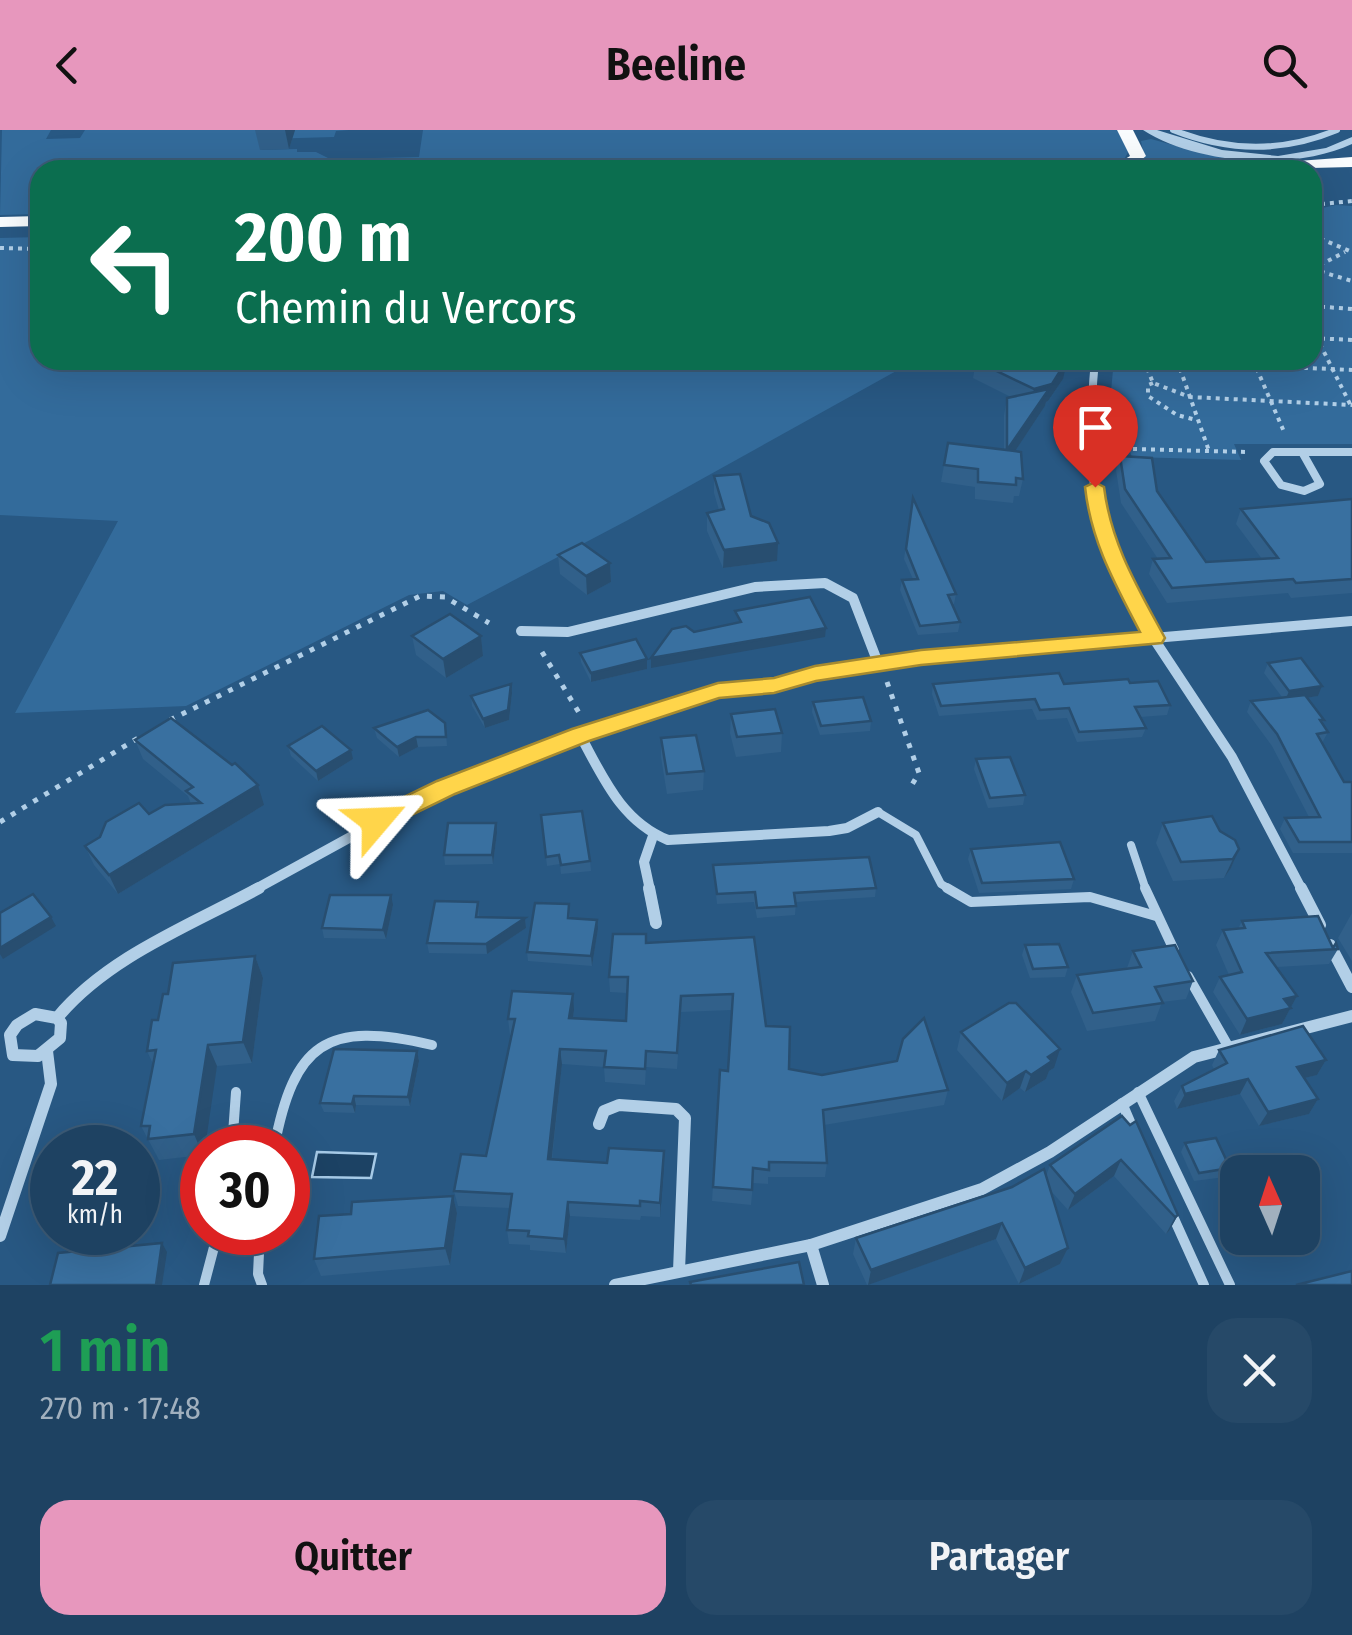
<!DOCTYPE html>
<html lang="fr">
<meta charset="utf-8">
<style>
:root{--surface:#1e4262;--page:#264968;--text:#f1f3f6;--muted:#a1b0be;--line:#3c5b77;--accent:#e797bd}
body{margin:0;font-family:"Fira Sans Condensed",sans-serif;background:var(--page);color:var(--text);height:100vh;display:flex;flex-direction:column;font-size:38px;white-space:nowrap}
*{box-sizing:border-box;margin:0}
p{font-size:32px;color:var(--muted)}
.icon{flex:none;width:55px;height:55px;fill:none;stroke:currentColor;stroke-width:2;stroke-linecap:round;stroke-linejoin:round}
.map{position:relative;height:1155px;overflow:hidden}
.drawer{display:flex;flex-direction:column;background:var(--surface);flex:1}
.drawer>*{flex:none}
.top-card{position:absolute;left:30px;top:30px;width:1292px;height:210px;border-radius:30px;box-shadow:0 10px 40px #0002,0 0 0 2px var(--line);background:#0b6e4f;color:#fff;overflow:hidden}
.needle{width:65px;rotate:357deg}
.tools{position:absolute;left:1220px;top:1025px;display:grid;gap:20px}
.tools a{display:grid;place-items:center;width:100px;height:100px;border-radius:20px;background:var(--surface);box-shadow:0 10px 40px #0002,0 0 0 2px var(--line);font-size:50px}
.speed{position:absolute;left:30px;top:995px;display:flex;gap:20px;font-size:50px;font-weight:700;text-align:center}
.speed>*{display:grid;place-content:center;width:130px;height:130px;border-radius:50%;background:var(--surface);box-shadow:0 10px 40px #0002,0 0 0 2px var(--line);line-height:1}
.speed small{font-size:25px;font-weight:400}
.speed .limit{border:15px solid #d22;background:#fff;color:#111}
.pin{position:absolute;display:grid;place-items:center;width:85px;height:85px;color:#fff;margin:-102px -42px;border-radius:50% 50% 50% 0;rotate:-45deg;box-shadow:0 0 10px #0007}
.pin .icon{rotate:45deg}
.me{position:absolute;width:110px;margin:-55px;rotate:64deg;stroke-linejoin:round;filter:drop-shadow(0 0 8px #0008)}
.turn{display:flex;align-items:center;gap:35px;height:210px;padding:0 40px;font-size:45px}
.turn .icon{width:130px;height:130px;stroke-width:2.5}
.turn b{display:block;font-size:70px;line-height:85px}
.round{display:grid;place-items:center;flex:none;width:105px;height:105px;border-radius:30px;background:var(--page)}
.summary{display:flex;align-items:center;justify-content:space-between;height:170px;padding:0 40px}
h1{font-size:60px;font-weight:600;line-height:75px;color:#1e9e55}
.button{display:flex;gap:20px;margin-top:auto;padding:20px 40px}
.button a{flex:1;height:115px;border-radius:30px;background:var(--accent);color:#111;font-size:40px;font-weight:600;line-height:115px;text-align:center}
.button a+a{background:var(--page);color:var(--text)}
header{display:flex;justify-content:space-between;align-items:center;height:130px;padding:0 40px;background:var(--accent);color:#111;font-size:45px;font-weight:600}
.map>svg:first-child{display:block}
</style>
<header><svg class="icon" aria-label="back" viewBox="0 0 24 24"><path d="M15 5l-7 7 7 7"/></svg>Beeline<svg class="icon" aria-label="search" viewBox="0 0 24 24"><circle cx="10" cy="10" r="6"/><path d="M15 15l6 6"/></svg></header>
<div class="map">
<svg width="1352" height="1155" viewBox="0 0 1352 1155">
<rect width="100%" height="100%" fill="#285883"/>
<g fill="#336b9b">
<path d="M2,0H51L46,9L80,8L85,0H349L336,1L334,7L264,9L261,20L297,19V22H316L330,29L419,27L423,0H1117L1130,19L1122,33L1102,40H40V84L0,85Z"/>
<path d="M1151,9L1206,24L1270,34L1128,40L1144,26L1141,11Z"/>
<path d="M1336,75L1352,76V314H1234L1241,330L1132,327L1126,312H1106L1114,230H1312L1313,80Z"/>
<path d="M40,107V230H916L628,390L467,475L443,461L409,465L186,576L15,583L118,391L0,385V108Z"/>
</g>
<path fill="#1c4264" stroke="#a6cae7" stroke-width="2.5" d="M317,1022L376,1024L371,1048L312,1047Z"/>
<g fill="none" stroke-linecap="round" stroke-linejoin="round">
<g stroke="#b2cfe7" stroke-width="4" stroke-dasharray="4 5" stroke-linecap="butt">
<path d="M1312,75L1352,71"/>
<path d="M1312,105L1352,122"/>
<path d="M0,118L40,119"/>
<path d="M1312,139L1352,151"/>
<path d="M1312,139L1345,122"/>
<path d="M1312,176L1352,179"/>
<path d="M1312,198L1351,276"/>
<path d="M1312,208L1352,210"/>
<path d="M1144,230L1153,253L1190,267L1352,275"/>
<path d="M1177,230L1209,321"/>
<path d="M1253,230L1285,304"/>
<path d="M1178,232L1352,240"/>
<path d="M1153,253L1148,255V266L1177,285L1196,290"/>
<path d="M1133,319L1247,322"/>
</g>
<g stroke="#b2cfe7" stroke-width="5" stroke-dasharray="5 8" stroke-linecap="butt">
<path d="M542,522L581,586"/>
<path d="M887,552L919,643L910,658"/>
<path d="M170,590L420,466L445,467L489,493"/>
<path d="M0,692L143,605"/>
</g>
<g stroke="#b2cfe7" stroke-width="8">
<path d="M878,682L916,705L941,754L951,760"/>
<path d="M1131,715L1146,760"/>
</g>
<g stroke="#b2cfe7" stroke-width="10">
<path d="M947,758L971,772L1090,767L1156,786"/>
<path d="M1145,758L1174,820"/>
<path d="M1188,846L1228,916"/>
<path d="M1138,962L1230,1155"/>
<path d="M1122,973L1134,1001"/>
<path d="M232,1018L236,962"/>
<path d="M274,1018C294,913 326,890 432,915"/>
<path d="M1171,1082L1204,1155"/>
<path d="M260,1102L258,1144L262,1155"/>
<path d="M204,1155L218,1102"/>
</g>
<path stroke="#b2cfe7" stroke-width="6" d="M1173,0C1228,22 1282,23 1337,0"/>
<g stroke="#b2cfe7" stroke-width="8">
<path d="M1095,230C1088,305 1087,377 1119,446"/>
<path d="M1273,322H1302L1320,354L1304,361L1281,355L1264,331Z"/>
<path d="M1302,322H1352"/>
</g>
<g stroke="#b2cfe7" stroke-width="10">
<path d="M1118,444L1150,503L1232,627L1302,760"/>
<path d="M521,501L568,502L755,457L825,453L853,468L878,533"/>
<path d="M580,605C603,647 621,691 668,710L829,701L847,698L878,682"/>
<path d="M254,760L407,676L580,605L696,566L921,528L1352,491"/>
<path d="M650,760L644,732L653,706"/>
</g>
<g stroke="#b2cfe7" stroke-width="12">
<path d="M649,758L656,793"/>
<path d="M1301,758L1320,795"/>
<path d="M1330,815L1352,857"/>
<path d="M35,884L57,888L61,893L60,908L38,926L13,925L10,905L17,895Z"/>
<path d="M57,888C107,827 191,795 259,758"/>
<path d="M599,994L604,981L619,975L676,979L685,988L679,1141"/>
<path d="M0,1106L51,954L47,921"/>
<path d="M811,1115L823,1155"/>
<path d="M615,1155L811,1115L982,1059L1050,1022L1194,927L1352,886"/>
</g>
<path fill="#b2cfe7" fill-rule="evenodd" d="M1143,0H1157L1222,20L1278,26L1326,18L1352,7V14C1294,41 1198,35 1143,0Z"/>
<g fill="#f9fcfe" fill-rule="evenodd">
<path d="M1117,0H1133L1146,26L1129,40H1107L1130,26Z"/>
<path d="M1352,27V37L1233,40L1241,35Z"/>
<path d="M40,86V96L0,97V87Z"/>
</g>
</g>
<g fill="#31608a">
<path d="M255,0H295L289,19L260,20Z"/>
<path d="M976,231L1063,249L1048,271L1046,272L1045,276L1015,321L1023,349L1019,366H1014L1013,373L975,369V357L941,352L948,313L1004,320V285L1007,268L1011,267L973,248Z"/>
<path d="M1120,326L1157,361L1206,432L1262,429L1236,394L1241,379L1352,369V463L1291,468L1288,463L1167,473L1149,444L1153,429H1158L1121,373L1116,340Z"/>
<path d="M714,346L751,386L777,431L723,438L707,401V383L719,380L714,363Z"/>
<path d="M913,368L956,464L954,474H952L960,492L958,502L918,505L900,460L902,450L913,449L904,429Z"/>
<path d="M558,425L610,433L611,452L587,465L560,444Z"/>
<path d="M412,506H481L483,526L446,548L416,525Z"/>
<path d="M580,523L647,529V539L591,552L581,532Z"/>
<path d="M1268,533L1322,556L1318,566L1307,567L1324,590L1322,594L1328,602L1322,613L1344,652H1352V723H1293L1280,699L1285,688L1309,687L1272,616L1247,582L1251,571L1282,567L1264,543Z"/>
<path d="M1130,553L1170,575L1167,585L1140,587L1146,598L1142,607L1077,612L1067,588L1037,590L1032,579L939,586L932,564L933,554Z"/>
<path d="M511,554L512,563L509,590L485,598L472,576L471,566Z"/>
<path d="M813,572L871,591L870,601L820,605L812,582Z"/>
<path d="M731,584L782,603L781,622L736,627L730,603Z"/>
<path d="M374,598L446,602L447,616L418,617L399,627L377,608Z"/>
<path d="M661,608L704,641L703,660L667,664L661,627Z"/>
<path d="M135,610L264,675L118,764L94,735L85,716L149,684L191,674L188,666L143,629Z"/>
<path d="M288,616L353,629L318,651L291,626Z"/>
<path d="M976,629L1025,665L1023,675L988,678L974,639Z"/>
<path d="M541,685L590,731L591,741L561,744L560,734L547,736Z"/>
<path d="M1163,693L1220,701L1239,719L1231,738L1224,748L1173,751L1156,713Z"/>
<path d="M497,703L493,734L445,735L444,725Z"/>
<path d="M971,719L1074,749L1071,759L979,763L968,729Z"/>
<path d="M713,735L876,758L875,767L796,772L795,785L757,788L754,772L717,774Z"/>
<path d="M478,772L479,787L525,788L526,798L487,824L429,823L427,813Z"/>
<path d="M569,774L570,788L598,799L592,836L528,831L527,822Z"/>
<path d="M393,775L386,809L324,808L322,798Z"/>
<path d="M1352,783V831L1338,808Z"/>
<path d="M1242,791L1338,819L1329,834L1277,837L1297,866L1282,894L1240,905L1213,862L1220,847L1229,845L1216,815L1223,800L1238,799Z"/>
<path d="M754,807L766,896L789,939L822,945L948,960L944,975L824,995L827,1033L825,1047H768V1054L753,1053L751,1075L712,1071L720,940L728,941L732,880L681,882L677,939L646,937L645,955L605,952L604,937L562,934L552,1030L607,1033L664,1021L660,1087L641,1086L640,1090L570,1086L566,1123L530,1120V1115L509,1114L507,1100L510,1078L458,1076L454,1061L486,1026L512,905H510L508,889L574,880L573,889L626,891L627,863L610,862L609,847L646,813Z"/>
<path d="M1025,815L1068,837L1065,847L1030,848L1022,825Z"/>
<path d="M1133,821L1193,851L1186,869L1162,872L1155,891L1087,901L1071,862L1077,845L1127,838Z"/>
<path d="M255,826L263,848L252,933L217,936L202,1018V1025L159,1030L141,996L153,934L147,921L168,864Z"/>
<path d="M961,902L1054,938L1049,941L1046,949L1025,962L1020,958L1002,971L957,920Z"/>
<path d="M1219,920L1326,930L1317,945L1304,948L1318,969L1309,984L1259,996L1240,964L1177,979L1174,971L1182,956L1214,939L1212,935Z"/>
<path d="M417,921L419,931L410,976L356,975L355,983L324,982L320,973Z"/>
<path d="M1122,986L1178,1085L1169,1101L1166,1104L1114,1046L1068,1080L1050,1060L1068,1118L1060,1134L1019,1154L996,1109L867,1155L853,1124L856,1108L1046,1046L1050,1035Z"/>
<path d="M1185,1013L1230,1038L1225,1047L1194,1051L1181,1022Z"/>
<path d="M453,1066L457,1083L450,1135L321,1146L314,1129L351,1084Z"/>
</g>
<g fill="#284e70">
<path d="M285,0H295L289,19Z"/>
<path d="M1067,232L1063,249L1048,271L1046,272L1045,276L1004,338L1007,320L1030,277L1034,259Z"/>
<path d="M778,413L777,431L723,438L724,420Z"/>
<path d="M610,433L611,452L587,465L586,446Z"/>
<path d="M826,498L825,507L651,538V528Z"/>
<path d="M481,506L483,526L446,548L443,529Z"/>
<path d="M647,529V539L591,552V543Z"/>
<path d="M511,554L512,563L509,590L485,598L483,589Z"/>
<path d="M1322,556L1318,566L1285,571L1289,561Z"/>
<path d="M416,607L418,617L399,627L397,617Z"/>
<path d="M351,620L353,629L318,651L316,641Z"/>
<path d="M258,655L264,675L118,764L109,745Z"/>
<path d="M496,693L497,703L493,734L492,725Z"/>
<path d="M1239,719L1231,738L1224,748L1233,729Z"/>
<path d="M391,765L393,775L386,809L383,800Z"/>
<path d="M51,787L56,796L3,829L0,824V818Z"/>
<path d="M525,788L526,798L487,824L486,814Z"/>
<path d="M597,790L598,799L592,836L591,826Z"/>
<path d="M255,826L263,848L252,933L243,912Z"/>
<path d="M573,864L574,880L571,904L569,888Z"/>
<path d="M1297,866L1282,894L1240,905L1247,889L1284,869Z"/>
<path d="M208,915L217,936L205,1018H202V1023L194,1004Z"/>
<path d="M560,919L562,934L550,1044L548,1029Z"/>
<path d="M1060,919L1054,938L1049,941L1046,949L1025,962L1031,945L1048,927Z"/>
<path d="M417,921L419,931L410,976L408,967Z"/>
<path d="M1326,930L1317,945L1288,952L1297,937Z"/>
<path d="M1026,941L1020,958L1002,971L1007,953Z"/>
<path d="M1248,949L1240,964L1177,979L1185,964Z"/>
<path d="M354,966L356,975L355,983L352,974Z"/>
<path d="M1318,969L1309,984L1259,996L1268,982Z"/>
<path d="M664,1021V1036L660,1087V1073Z"/>
<path d="M1121,1030L1114,1046L1068,1080L1075,1064Z"/>
<path d="M453,1066L457,1083L450,1135L445,1118Z"/>
<path d="M568,1072L570,1086L566,1123L564,1109Z"/>
<path d="M1178,1085L1169,1101L1166,1104L1175,1087Z"/>
<path d="M1002,1093L996,1109L868,1155L871,1140Z"/>
<path d="M162,1113L167,1122L162,1155H156Z"/>
<path d="M1068,1118L1060,1134L1019,1154L1025,1138Z"/>
</g>
<g fill="#3970a0" stroke="#284e70" stroke-width="2.5">
<path d="M978,230H1067L1052,254L1034,259L976,231Z"/>
<path d="M1049,259L1007,320L1021,322L1023,349L1016,348V355L978,352V339L944,335L948,313L1007,320V268Z"/>
<path d="M1120,326L1152,328L1157,361L1206,432L1278,428L1241,379L1352,369V449L1296,453L1293,449L1172,458L1153,429L1171,428L1125,359Z"/>
<path d="M740,344L751,386L769,393L778,413L724,420L707,383L724,379L714,346Z"/>
<path d="M913,368L956,464L948,465L960,492L920,496L902,450L918,449L906,419Z"/>
<path d="M582,413L610,433L586,446L558,425Z"/>
<path d="M810,467L826,498L651,528L672,499L686,496L694,502L741,492L735,481Z"/>
<path d="M450,484L481,506L443,529L412,506Z"/>
<path d="M636,509L647,529L591,543L580,523Z"/>
<path d="M1301,528L1322,556L1289,561L1268,533Z"/>
<path d="M1059,543L1064,554L1128,549L1130,553L1158,551L1170,575L1135,577L1146,598L1079,602L1069,578L1040,580L1035,569L941,576L933,554Z"/>
<path d="M511,554L508,580L483,589L471,566Z"/>
<path d="M1305,565L1324,590H1320L1328,602L1317,604L1344,652H1352V712H1299L1285,688L1320,687L1277,604L1251,571Z"/>
<path d="M863,567L871,591L821,596L813,572Z"/>
<path d="M775,579L782,603L737,607L731,584Z"/>
<path d="M428,580L445,593L446,607H416L397,617L374,598Z"/>
<path d="M171,588L232,635L235,633L258,655L109,745L85,716L100,707L106,692L139,673L149,684L165,675L201,673L186,661L193,657L135,610Z"/>
<path d="M322,596L351,620L316,641L288,616Z"/>
<path d="M696,605L704,641L667,644L661,608Z"/>
<path d="M1010,627L1025,665L990,668L976,629Z"/>
<path d="M582,681L590,731L561,735L559,725L546,727L541,685Z"/>
<path d="M1212,686L1220,701L1235,710L1239,719L1233,729L1181,732L1163,693Z"/>
<path d="M448,693H496L492,725H444Z"/>
<path d="M1060,712L1074,749L982,753L971,719Z"/>
<path d="M869,727L876,758L794,763L796,776L757,778L755,762L717,764L713,735Z"/>
<path d="M33,764L51,787L0,818V783Z"/>
<path d="M330,765H391L383,800L322,798Z"/>
<path d="M435,771L478,772L476,787L525,788L486,814L427,813Z"/>
<path d="M535,773L569,774L568,788L597,790L591,826L527,822Z"/>
<path d="M1318,786L1333,818L1336,813L1338,819L1266,823L1297,866L1284,869L1291,878L1247,889L1220,847L1242,842L1223,800L1245,798L1242,791Z"/>
<path d="M613,804H646V813L754,807L766,896L790,897L789,939L822,945L897,931L903,909L924,888L948,960L823,980L827,1033L769,1032V1040L753,1038L752,1060L713,1057L720,940L728,941L733,864L681,866L677,923L646,921L645,939L604,937L606,921L560,919L548,1029L607,1033L609,1018L664,1021L660,1073L640,1071V1076L568,1072L564,1109L528,1106L529,1101L507,1100L512,1064L454,1061L461,1024L486,1026L515,889H508L512,861L573,864L569,888L626,891L628,847H609Z"/>
<path d="M1059,814L1068,837L1033,839L1025,815Z"/>
<path d="M1175,815L1193,851L1155,857L1163,873L1093,883L1077,845L1141,837L1133,821Z"/>
<path d="M255,826L243,912L208,915L194,1004L148,1009L150,996H141L156,920L147,921L152,890H158L163,864H168L173,833Z"/>
<path d="M1009,873H1016L1060,919L1048,927L1052,931L1031,945L1026,941L1007,953L961,902Z"/>
<path d="M1303,896L1326,930L1297,937L1318,969L1268,982L1248,949L1185,964L1182,956L1227,933L1219,920Z"/>
<path d="M334,919L417,921L408,967L354,966L352,974L320,973Z"/>
<path d="M1122,986L1130,995L1136,991L1178,1085L1175,1087L1121,1030L1075,1064L1050,1035Z"/>
<path d="M1216,1008L1230,1038L1199,1043L1185,1013Z"/>
<path d="M1044,1039L1068,1118L1025,1138L1002,1093L871,1140L856,1108L1012,1057Z"/>
<path d="M453,1066L445,1118L314,1129L319,1086L351,1084L352,1072Z"/>
<path d="M162,1113L156,1155H50L58,1123Z"/>
<path d="M799,1132L804,1155H691L690,1152Z"/>
<path d="M1352,1141V1155H1296Z"/>
</g>
<path fill="#ffd54a" stroke="#a68a30" stroke-width="2.5" d="M1095,352L1104,357C1111,414 1138,458 1165,508L1162,513L921,535L816,551L774,563L719,568L589,611L455,664L385,698H367L364,691L367,685L437,651L572,599L718,553L774,548L815,536L921,520L1140,502C1115,454 1091,412 1085,357Z"/>
</svg>
<div class="tools">
<a><svg class="needle" viewBox="-14 -14 28 28"><path d="M0-13l5 13h-10z" fill="#e53935"/><path d="M0 13l5-13h-10z" fill="#a1b0be"/></svg></a>
</div>
<div class="speed"><div>22<small>km/h</small></div><div class="limit">30</div></div>
<div class="pin" style="left:1095px;top:357px;background:#d93025"><svg class="icon" aria-label="arrive" viewBox="0 0 24 24"><path d="M6 21V4h12l-3 4 3 4H6"/></svg></div>
<svg class="me" style="left:376px;top:691px" viewBox="-20 -20 40 40"><path d="M0-17L14 15 0 8-14 15z" fill="#ffd54a" stroke="#fff" stroke-width="4"/></svg>
<div class="top-card">
<div class="turn"><svg class="icon" aria-label="left" viewBox="0 0 24 24"><path d="M17 20v-9H6M10 6l-5 5 5 5"/></svg><div><b>200 m</b>Chemin du Vercors</div></div>
</div>
</div>
<section class="drawer">
<div class="summary"><div><h1>1 min</h1><p>270 m · 17:48</p></div><a class="round"><svg class="icon" aria-label="close" viewBox="0 0 24 24"><path d="M6 6l12 12M18 6L6 18"/></svg></a></div>
<div class="button"><a>Quitter</a><a>Partager</a></div>
</section>
